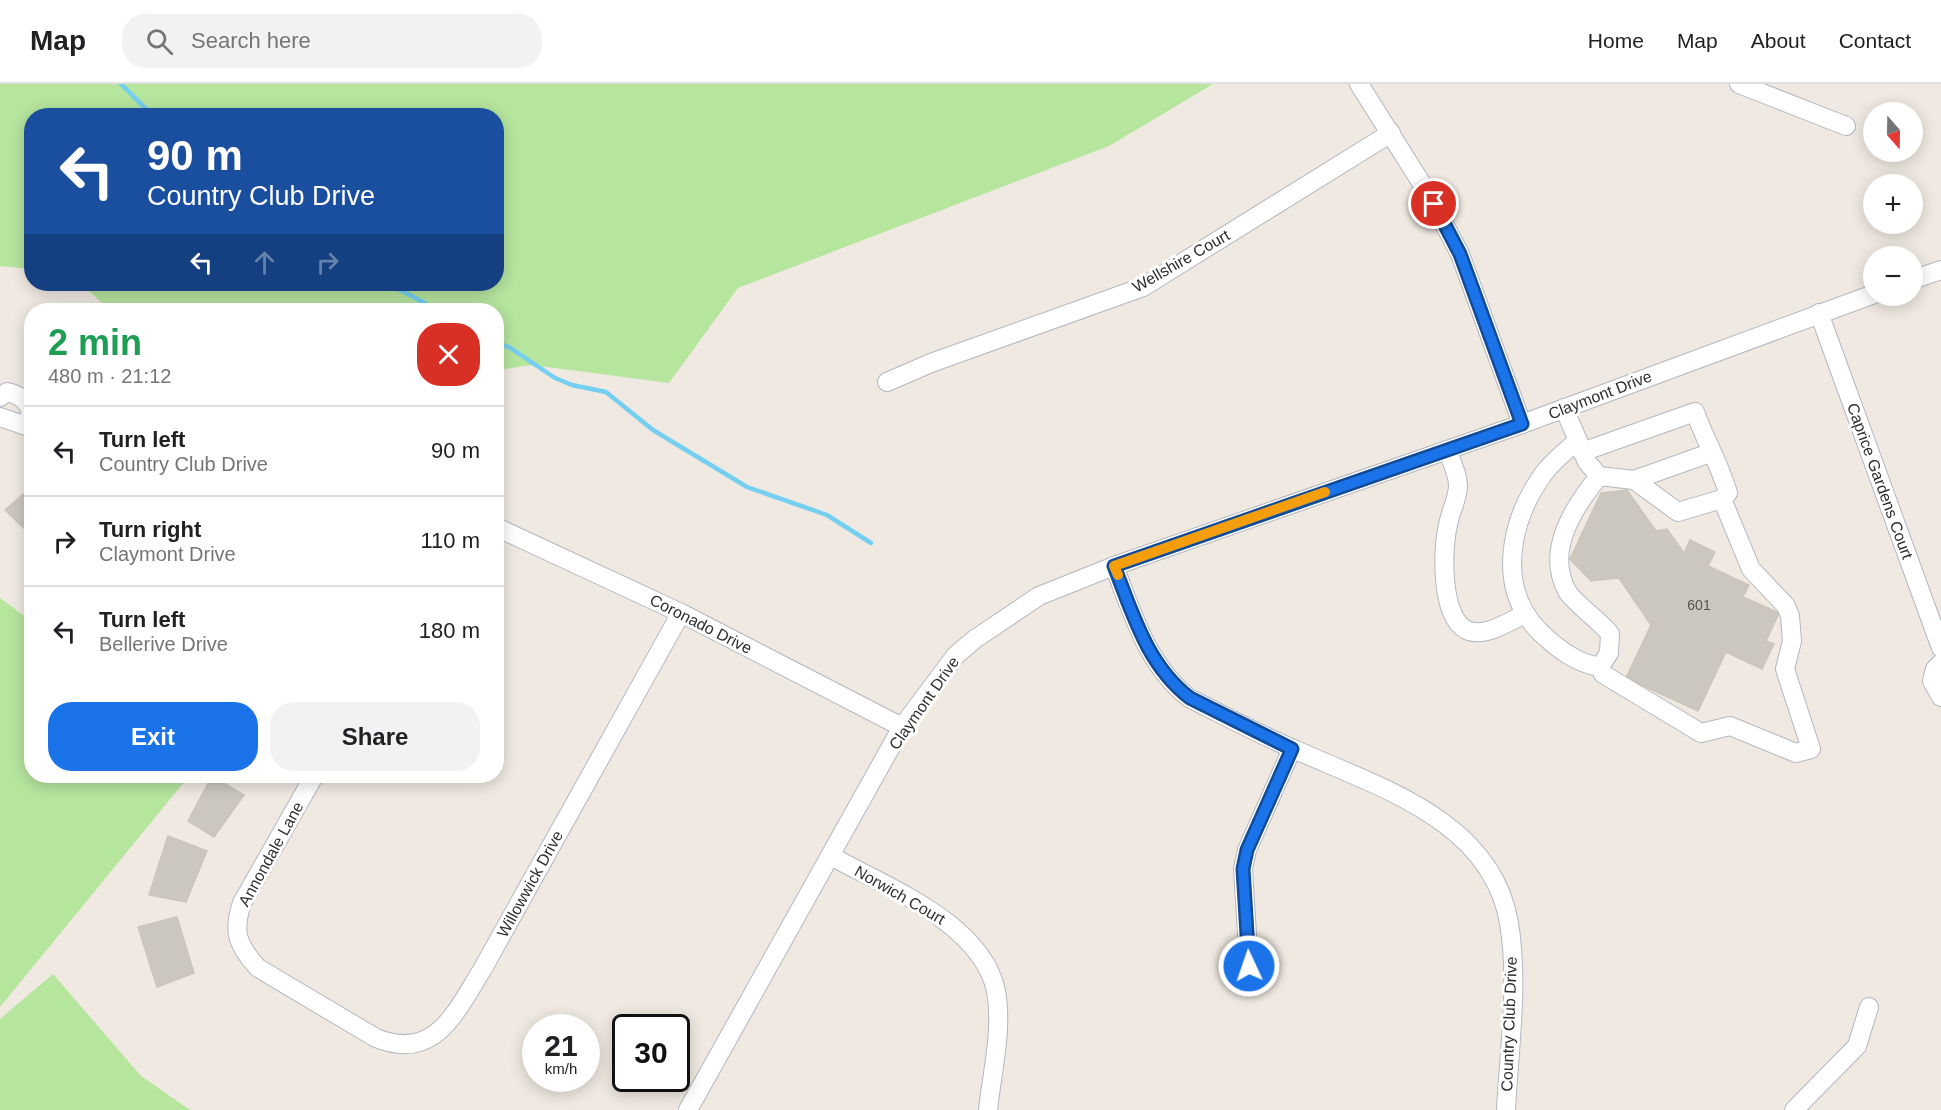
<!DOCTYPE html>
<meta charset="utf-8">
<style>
:root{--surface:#fff;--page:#f2f2f2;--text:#202124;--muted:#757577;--line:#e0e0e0;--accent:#1a73e8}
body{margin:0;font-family:Helvetica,sans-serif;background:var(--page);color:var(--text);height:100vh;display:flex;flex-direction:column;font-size:22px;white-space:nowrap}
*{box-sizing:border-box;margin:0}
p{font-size:20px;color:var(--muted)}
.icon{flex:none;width:33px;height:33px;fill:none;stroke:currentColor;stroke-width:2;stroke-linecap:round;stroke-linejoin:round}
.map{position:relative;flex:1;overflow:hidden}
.details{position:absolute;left:24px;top:219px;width:480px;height:480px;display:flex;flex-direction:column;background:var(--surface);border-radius:24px;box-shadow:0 3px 15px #0003}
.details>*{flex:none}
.top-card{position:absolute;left:24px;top:24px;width:480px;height:183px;border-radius:24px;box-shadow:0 3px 15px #0003;background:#1a4fa0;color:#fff;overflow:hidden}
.needle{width:39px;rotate:160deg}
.fabs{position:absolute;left:1863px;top:18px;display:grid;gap:12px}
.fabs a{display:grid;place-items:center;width:60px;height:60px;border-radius:50%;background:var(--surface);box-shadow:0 3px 15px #0003;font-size:30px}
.speed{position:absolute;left:522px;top:930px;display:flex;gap:12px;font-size:30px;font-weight:700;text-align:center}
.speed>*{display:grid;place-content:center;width:78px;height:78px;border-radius:50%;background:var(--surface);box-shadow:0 3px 15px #0003;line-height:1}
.speed small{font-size:15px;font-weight:400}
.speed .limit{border:3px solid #111;border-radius:9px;background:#fff;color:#111}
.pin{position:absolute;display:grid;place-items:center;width:51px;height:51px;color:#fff;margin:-26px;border:3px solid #fff;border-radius:50%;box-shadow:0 2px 6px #0007}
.me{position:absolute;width:66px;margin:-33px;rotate:357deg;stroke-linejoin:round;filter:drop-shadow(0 0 4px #0008)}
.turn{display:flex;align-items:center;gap:21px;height:126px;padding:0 24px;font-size:27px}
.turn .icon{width:78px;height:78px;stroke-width:2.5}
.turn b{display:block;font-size:42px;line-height:51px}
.lanes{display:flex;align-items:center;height:57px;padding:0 24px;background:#0003;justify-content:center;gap:30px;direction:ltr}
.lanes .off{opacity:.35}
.round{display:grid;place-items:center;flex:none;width:63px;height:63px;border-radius:24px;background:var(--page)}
.head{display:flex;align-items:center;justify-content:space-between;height:102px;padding:0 24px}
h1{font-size:36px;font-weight:700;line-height:45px;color:#1e9e55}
.action{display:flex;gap:12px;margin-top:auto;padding:12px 24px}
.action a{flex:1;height:69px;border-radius:24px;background:var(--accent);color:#fff;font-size:24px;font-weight:700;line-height:69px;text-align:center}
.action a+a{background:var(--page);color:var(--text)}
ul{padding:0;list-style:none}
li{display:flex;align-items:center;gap:18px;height:90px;padding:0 24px;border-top:2px solid var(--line)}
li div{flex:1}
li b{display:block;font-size:22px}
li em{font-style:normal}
header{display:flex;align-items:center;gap:36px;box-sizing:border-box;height:84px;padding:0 30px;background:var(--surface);border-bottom:2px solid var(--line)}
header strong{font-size:28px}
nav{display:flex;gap:33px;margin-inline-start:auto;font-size:21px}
.search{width:420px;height:54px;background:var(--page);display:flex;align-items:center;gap:15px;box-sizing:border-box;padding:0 21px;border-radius:24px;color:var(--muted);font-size:22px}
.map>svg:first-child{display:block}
</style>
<header>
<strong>Map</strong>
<div class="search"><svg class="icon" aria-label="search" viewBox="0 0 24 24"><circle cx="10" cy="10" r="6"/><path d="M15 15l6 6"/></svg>Search here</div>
<nav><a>Home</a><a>Map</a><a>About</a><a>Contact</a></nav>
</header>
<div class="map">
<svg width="1941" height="1026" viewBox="0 0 1941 1026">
<rect width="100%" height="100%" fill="#efe9e1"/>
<g fill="#b6e59e">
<path d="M0,0H1213L1109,62L738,204L669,299L532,281L497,286L496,226H109L82,200H496V32H32L31,185L0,182Z"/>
<path d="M0,514L31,537L32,692H189L0,923Z"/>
<path d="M53,890L141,992L190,1026H0V935Z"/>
</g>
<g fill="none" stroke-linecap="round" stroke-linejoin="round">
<g stroke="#75cff0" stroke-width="4.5">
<path d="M121,0L153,32"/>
<path d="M389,200L438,226"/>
<path d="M496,259L509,263L555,294L572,301L606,308L653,346L747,403L827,431L871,459"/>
</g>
</g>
<g fill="#cbc7bf" stroke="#cbc5ba" stroke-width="1.5">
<path d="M30,404H32V452L5,426Z"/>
<path d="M1627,406L1656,447L1667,445L1684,469L1690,456L1715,468L1708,482L1749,501L1743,513L1779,529L1766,557L1774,560L1762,585L1726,568L1698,627L1626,594L1651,541L1619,494L1591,497L1570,475L1601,409Z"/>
<path d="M212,692L244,711L214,753L188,737Z"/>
<path d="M168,752L207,767L186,818L149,811Z"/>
<path d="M177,833L194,889L157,903L138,843Z"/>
</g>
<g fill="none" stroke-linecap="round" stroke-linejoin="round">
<g stroke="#b4b7c1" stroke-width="20">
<g id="minor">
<path d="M1359,0L1427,108L1460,170L1522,340"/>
<path d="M1739,0L1846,42"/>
<path d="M1912,196L1941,186"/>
<path d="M1819,229L1941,564"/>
<path d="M887,298L931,279L1143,203L1391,49"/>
<path d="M0,313L7,308C20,311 26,316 31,327L28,341"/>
<path d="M1564,324L1587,378L1599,392L1634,396L1710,369"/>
<path d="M0,333L32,344"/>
<path d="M1577,357C1566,367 1553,377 1544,389C1510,436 1495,504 1541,549C1558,565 1576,579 1600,583"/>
<path d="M1447,366C1451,376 1458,390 1458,401C1458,415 1450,428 1448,441C1442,465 1440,537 1469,547C1486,553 1510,537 1525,530"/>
<path d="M1582,368L1695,328C1705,356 1720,381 1728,409L1722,415L1678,428L1634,396"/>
<path d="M1599,392C1574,423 1545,466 1567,507C1573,518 1600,537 1610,550L1609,569L1600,583L1603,590L1701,649L1730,642L1796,669L1811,665L1785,585L1792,557L1790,532L1786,522L1751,485L1722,415"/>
<path d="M496,443L681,529L902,643"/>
<path d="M1114,482C1133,530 1147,581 1189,614C1225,632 1260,651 1296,666C1378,703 1492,736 1509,839C1519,900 1509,965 1506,1026"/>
<path d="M1941,579L1935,585L1932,597L1941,613"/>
<path d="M314,692L242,819C232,848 238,862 258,884L376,954C435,978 455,929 482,886L681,529"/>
<path d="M831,772C886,803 982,839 996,907C1003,945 992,988 988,1026"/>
<path d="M1250,899L1243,785L1247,766L1292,665"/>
<path d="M688,1026L902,643L956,571L975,555L1039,512L1114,482L1522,340L1874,210"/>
<path d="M1794,1026L1857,962L1869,923"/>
</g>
</g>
<use href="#minor" stroke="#fff" stroke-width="18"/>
</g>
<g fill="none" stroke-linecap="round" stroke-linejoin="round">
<g stroke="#114b97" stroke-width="15">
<path id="route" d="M1249,882L1243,785L1247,766L1292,665L1190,614C1147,581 1133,530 1114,482L1522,340L1460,170L1434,120"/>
</g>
<use href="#route" stroke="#1a73e8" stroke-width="10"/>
<path stroke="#f59e0b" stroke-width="10" d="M1118,491L1114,482L1325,408"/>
</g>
<g text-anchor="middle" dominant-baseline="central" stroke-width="6" stroke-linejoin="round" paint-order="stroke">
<g font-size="14" fill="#555452">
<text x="1699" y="521">601</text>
</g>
<g font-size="16" fill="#2e2e2e" stroke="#fff">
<text transform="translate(1181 177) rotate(-30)">Wellshire Court</text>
<text transform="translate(1600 311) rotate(-21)">Claymont Drive</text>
<text transform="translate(1880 397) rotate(70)">Caprice Gardens Court</text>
<text transform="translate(701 540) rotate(27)">Coronado Drive</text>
<text transform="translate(924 619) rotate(-55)">Claymont Drive</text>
<text transform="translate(271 770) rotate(-61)">Annondale Lane</text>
<text transform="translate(530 800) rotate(-61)">Willowwick Drive</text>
<text transform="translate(900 811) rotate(30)">Norwich Court</text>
<text transform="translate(1509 940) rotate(-88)">Country Club Drive</text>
</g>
</g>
</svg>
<div class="fabs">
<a><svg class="needle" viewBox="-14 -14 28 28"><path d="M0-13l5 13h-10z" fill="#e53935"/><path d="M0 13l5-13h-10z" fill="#757577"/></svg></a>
<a>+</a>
<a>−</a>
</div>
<div class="speed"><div>21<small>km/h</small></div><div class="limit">30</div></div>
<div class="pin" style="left:1434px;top:120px;background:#d93025"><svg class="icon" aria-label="arrive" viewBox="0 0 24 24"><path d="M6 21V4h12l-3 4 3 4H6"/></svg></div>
<svg class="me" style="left:1249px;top:882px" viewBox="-20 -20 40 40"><circle r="17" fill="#1a73e8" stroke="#fff" stroke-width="3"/><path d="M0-11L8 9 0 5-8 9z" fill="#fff"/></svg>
<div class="top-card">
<div class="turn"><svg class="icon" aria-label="left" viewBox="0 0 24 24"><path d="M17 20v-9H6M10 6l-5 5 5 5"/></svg><div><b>90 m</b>Country Club Drive</div></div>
<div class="lanes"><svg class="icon" aria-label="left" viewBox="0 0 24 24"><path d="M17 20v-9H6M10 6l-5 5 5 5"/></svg><svg class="icon off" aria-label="ahead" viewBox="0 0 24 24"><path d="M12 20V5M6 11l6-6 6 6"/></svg><svg class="icon off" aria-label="right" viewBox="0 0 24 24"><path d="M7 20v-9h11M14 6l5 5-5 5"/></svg></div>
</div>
<section class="details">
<div class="head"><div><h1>2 min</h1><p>480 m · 21:12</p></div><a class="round" style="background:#d93025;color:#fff"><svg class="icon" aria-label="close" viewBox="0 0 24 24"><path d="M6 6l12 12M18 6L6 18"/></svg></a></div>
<ul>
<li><svg class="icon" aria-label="left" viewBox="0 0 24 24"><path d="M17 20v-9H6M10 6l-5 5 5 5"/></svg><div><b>Turn left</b><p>Country Club Drive</p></div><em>90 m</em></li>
<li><svg class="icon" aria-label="right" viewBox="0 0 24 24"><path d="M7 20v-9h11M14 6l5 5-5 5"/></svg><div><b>Turn right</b><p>Claymont Drive</p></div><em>110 m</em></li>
<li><svg class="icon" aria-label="left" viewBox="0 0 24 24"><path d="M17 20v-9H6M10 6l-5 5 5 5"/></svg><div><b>Turn left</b><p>Bellerive Drive</p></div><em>180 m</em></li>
</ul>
<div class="action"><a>Exit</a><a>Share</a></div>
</section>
</div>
